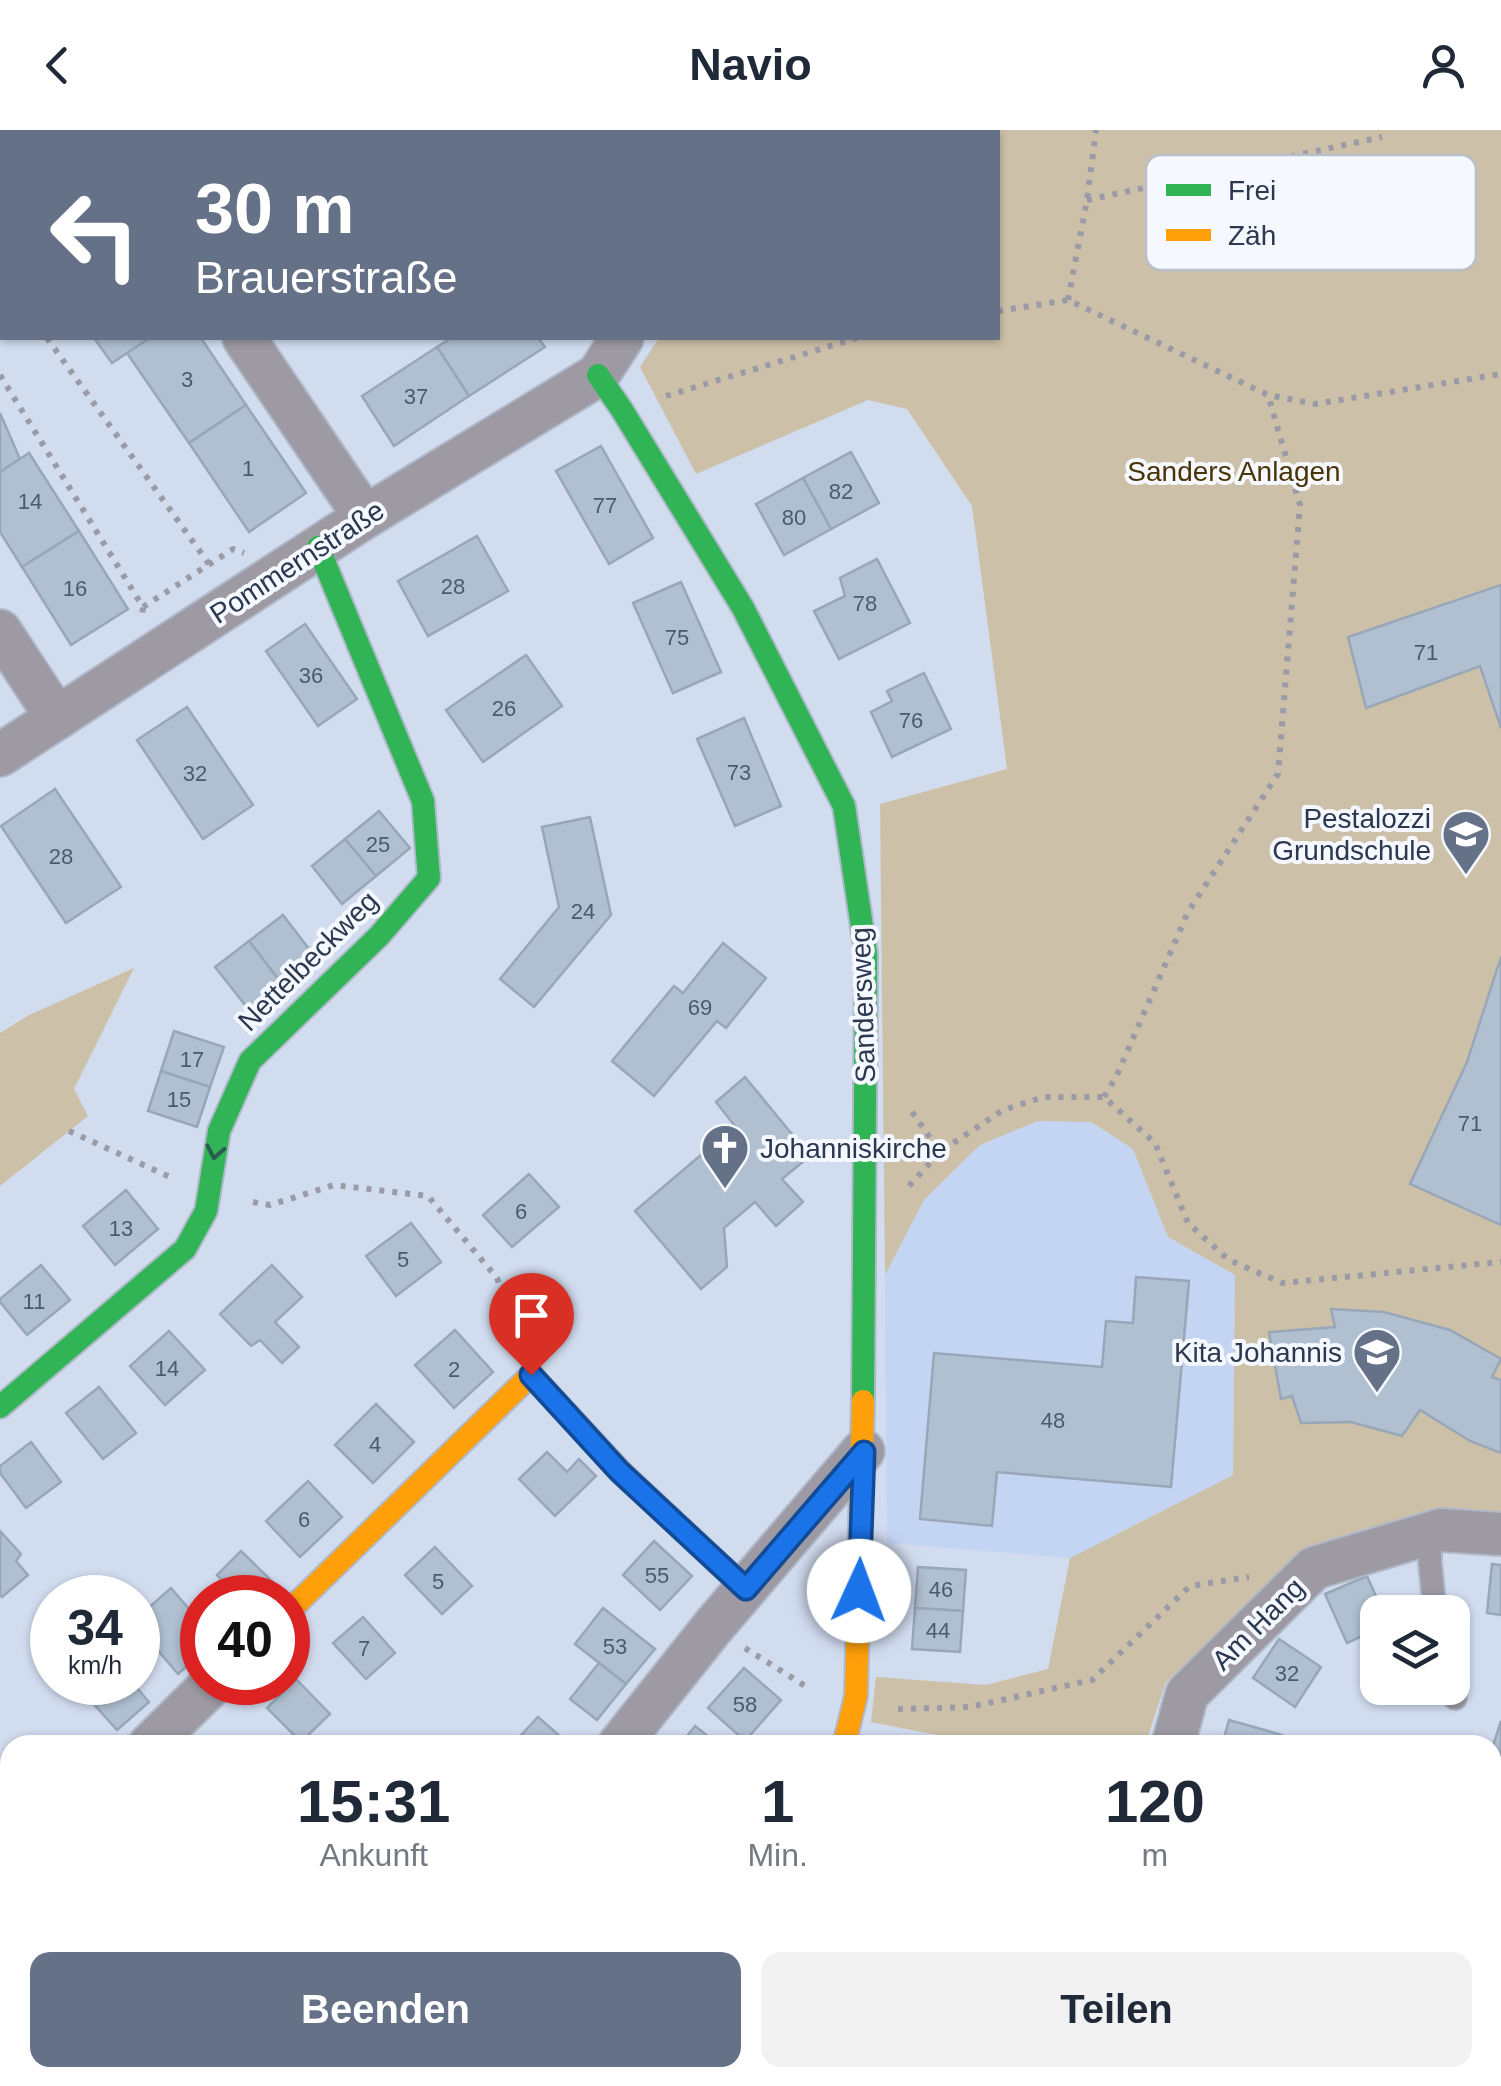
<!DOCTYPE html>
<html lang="de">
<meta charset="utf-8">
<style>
:root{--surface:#fff;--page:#f2f2f3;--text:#1f2937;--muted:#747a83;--accent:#657187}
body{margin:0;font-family:Arial,sans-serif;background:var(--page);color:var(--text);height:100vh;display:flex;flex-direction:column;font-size:38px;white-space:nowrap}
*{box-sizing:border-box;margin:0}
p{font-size:32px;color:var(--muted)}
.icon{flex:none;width:55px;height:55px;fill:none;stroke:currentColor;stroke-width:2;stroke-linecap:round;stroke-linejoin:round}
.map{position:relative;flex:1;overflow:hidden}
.side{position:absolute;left:0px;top:1605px;width:1502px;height:352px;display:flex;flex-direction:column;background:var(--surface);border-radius:30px 30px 0 0;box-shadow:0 2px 8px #0004}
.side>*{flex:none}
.banner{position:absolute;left:0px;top:0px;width:1000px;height:210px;box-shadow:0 2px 8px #0004;background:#657187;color:#fff;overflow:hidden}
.fabs{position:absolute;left:1360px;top:1465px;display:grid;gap:20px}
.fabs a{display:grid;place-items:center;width:110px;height:110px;border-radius:20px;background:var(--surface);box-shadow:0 2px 8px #0004;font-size:50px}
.speed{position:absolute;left:30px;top:1445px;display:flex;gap:20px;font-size:50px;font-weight:700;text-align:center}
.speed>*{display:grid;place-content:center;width:130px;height:130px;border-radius:50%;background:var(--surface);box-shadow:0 2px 8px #0004;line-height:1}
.speed small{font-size:25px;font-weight:400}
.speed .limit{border:15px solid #d22;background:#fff;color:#111}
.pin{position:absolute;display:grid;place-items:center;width:85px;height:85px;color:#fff;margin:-102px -42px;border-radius:50% 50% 50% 0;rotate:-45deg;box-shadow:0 0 10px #0007}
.pin .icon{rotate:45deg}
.me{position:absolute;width:110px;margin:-55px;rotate:2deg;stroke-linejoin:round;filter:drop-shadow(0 0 8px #0008)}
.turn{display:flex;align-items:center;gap:35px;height:210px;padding:0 30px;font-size:45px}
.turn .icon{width:130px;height:130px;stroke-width:2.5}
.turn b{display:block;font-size:70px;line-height:85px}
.eta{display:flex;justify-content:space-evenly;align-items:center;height:170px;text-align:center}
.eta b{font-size:60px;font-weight:700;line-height:70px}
.cta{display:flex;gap:20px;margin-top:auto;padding:20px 30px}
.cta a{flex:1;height:115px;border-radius:20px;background:var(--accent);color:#fff;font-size:40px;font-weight:700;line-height:115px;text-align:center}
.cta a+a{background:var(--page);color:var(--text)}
header{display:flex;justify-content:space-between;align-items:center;height:130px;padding:0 30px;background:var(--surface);font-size:45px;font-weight:700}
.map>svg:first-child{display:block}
</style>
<header><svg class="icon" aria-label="back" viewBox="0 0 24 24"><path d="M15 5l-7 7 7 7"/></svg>Navio<svg class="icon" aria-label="person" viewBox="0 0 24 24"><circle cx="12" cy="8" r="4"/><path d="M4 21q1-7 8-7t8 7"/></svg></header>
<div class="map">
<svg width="1501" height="1956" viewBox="0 0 1501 1956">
<rect width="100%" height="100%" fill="#d1dcef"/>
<path fill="#c4d5f3" d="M1038,991L1090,992L1133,1019L1168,1107L1235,1145L1233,1345L1070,1428L887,1413L885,1145L924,1070L980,1015Z"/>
<g fill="#cdc0a8">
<path d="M790,0H1501V1384L1306,1420L1166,1552L1145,1615H989L871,1592L876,1547L986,1555L1048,1539L1070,1428L1233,1345L1235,1145L1168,1107L1133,1019L1091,992L1038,991L980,1015L924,1070L885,1145L880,674L1007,639L972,376L907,279L868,270L696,344L640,237L659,208H998V2H788Z"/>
<path d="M134,838L74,959L88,986L0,1056V903L29,885Z"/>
</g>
<g fill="#b0c0d1" stroke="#97a7b7" stroke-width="2.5">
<path d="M0,0H22V2H2V45H0Z"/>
<path d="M22,0H77L78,2H22Z"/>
<path d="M617,0H692L688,2H618Z"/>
<path d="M94,208H150L112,233Z"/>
<path d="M150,208H201L246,275L189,313L127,223Z"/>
<path d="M451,208H538L545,217L469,266L437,217Z"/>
<path d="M437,217L469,266L394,316L362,266Z"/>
<path d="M246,275L306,363L249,402L189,313Z"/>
<path d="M0,283L20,329L0,342Z"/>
<path d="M601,316L653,408L609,434L556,341Z"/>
<path d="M851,322L879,373L831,399L803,348Z"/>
<path d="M29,323L79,401L22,437L0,402V342Z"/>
<path d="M803,348L831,399L784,425L756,374Z"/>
<path d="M79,401L128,479L71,515L22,437Z"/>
<path d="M477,406L508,461L428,506L398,451Z"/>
<path d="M877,429L910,493L839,529L814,481L845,466L840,448Z"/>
<path d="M681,452L721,542L673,563L633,473Z"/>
<path d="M1501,455V598L1480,536L1366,578L1348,507Z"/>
<path d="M305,494L357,569L318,596L266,521Z"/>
<path d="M526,525L562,576L483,632L446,580Z"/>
<path d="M924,543L951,599L892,627L871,582L892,571L887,561Z"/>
<path d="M187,577L253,675L203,709L137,610Z"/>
<path d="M744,588L781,676L735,696L697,609Z"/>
<path d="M55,659L121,757L66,793L1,696Z"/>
<path d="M379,681L410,718L376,746L345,709Z"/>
<path d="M590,687L611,785L534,877L500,849L559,777L542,697Z"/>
<path d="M345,709L376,746L342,774L312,736Z"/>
<path d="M283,785L316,828L282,854L249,811Z"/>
<path d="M249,811L282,854L249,880L215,837Z"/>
<path d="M723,813L766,848L726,898L717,891L654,966L612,931L674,856L683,863Z"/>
<path d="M1501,827V1095L1410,1054L1467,932Z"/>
<path d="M174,901L224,917L210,957L161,941Z"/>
<path d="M161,941L210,957L197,997L148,981Z"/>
<path d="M745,947L810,1026L782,1049L803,1072L776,1096L755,1072L724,1098L727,1137L701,1159L635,1081L735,996L716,972Z"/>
<path d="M529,1044L559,1077L512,1117L483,1085Z"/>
<path d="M126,1060L158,1099L115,1135L83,1096Z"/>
<path d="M411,1093L441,1132L396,1166L366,1126Z"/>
<path d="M41,1135L70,1170L27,1205L0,1172V1169Z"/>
<path d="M272,1135L302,1167L275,1192L299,1217L282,1233L260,1210L251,1216L220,1184Z"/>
<path d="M1136,1147L1189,1151L1171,1357L997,1342L992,1396L920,1389L934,1223L1102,1237L1106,1191L1133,1193Z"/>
<path d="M1331,1179L1384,1182L1450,1200L1501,1229L1492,1247L1501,1250V1323L1470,1311L1420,1280L1402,1306L1351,1292L1301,1293L1292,1266L1281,1269L1269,1202L1335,1197Z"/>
<path d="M455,1200L493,1242L454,1278L415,1235Z"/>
<path d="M169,1201L205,1240L165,1275L130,1236Z"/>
<path d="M99,1257L136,1303L103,1329L66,1283Z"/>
<path d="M376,1274L414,1312L373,1353L335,1315Z"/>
<path d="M31,1312L61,1352L26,1378L0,1343V1336Z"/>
<path d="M547,1322L567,1342L579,1329L596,1346L555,1386L519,1349Z"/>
<path d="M308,1351L342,1387L300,1427L266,1391Z"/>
<path d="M0,1401L21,1424L16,1431L28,1445L2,1467L0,1465Z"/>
<path d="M654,1411L692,1446L660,1480L623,1445Z"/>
<path d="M435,1417L472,1456L442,1484L405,1445Z"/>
<path d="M241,1421L277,1456L265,1468H239L217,1445Z"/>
<path d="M1492,1434L1501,1435V1485L1487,1483Z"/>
<path d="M918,1437L966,1440L963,1481L915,1478Z"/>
<path d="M1367,1446L1383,1482H1378V1499L1347,1513L1325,1464Z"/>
<path d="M171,1458L202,1494V1523L178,1544L138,1497V1487Z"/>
<path d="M603,1478L655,1519L626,1554L575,1514Z"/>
<path d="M915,1478L963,1481L960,1522L912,1519Z"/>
<path d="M363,1487L395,1523L366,1549L333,1513Z"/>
<path d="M1279,1509L1321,1537L1295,1577L1253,1548Z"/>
<path d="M599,1533L626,1554L597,1590L570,1569Z"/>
<path d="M744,1538L781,1570L745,1611L708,1578Z"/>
<path d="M296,1549L330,1584L301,1612L267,1578Z"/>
<path d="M94,1552H132L149,1572L117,1600L83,1562Z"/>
<path d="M538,1587L570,1615H512Z"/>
<path d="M1229,1590L1282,1605L1279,1615H1222Z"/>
<path d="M1501,1591V1635L1492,1632V1619Z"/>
<path d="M695,1596L719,1615H680Z"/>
<path d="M0,1683L10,1694V1704L0,1713Z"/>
<path d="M1492,1694L1501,1696V1748L1492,1746Z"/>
<path d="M10,1822V1852L0,1842V1832Z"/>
<path d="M216,1948H220L229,1956H208Z"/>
<path d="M259,1948H293L285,1956H268Z"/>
<path d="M417,1948H474L478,1951L473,1956H427Z"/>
<path d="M881,1948H967L963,1956H877Z"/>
</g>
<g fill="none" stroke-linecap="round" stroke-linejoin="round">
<g stroke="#afb9c9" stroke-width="26">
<g id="lane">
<path d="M577,0L579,2"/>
<path d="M543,2L547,0"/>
<path d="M1430,1404V1433L1435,1482"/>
<path d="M1449,1558L1455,1568"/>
</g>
</g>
<g stroke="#afb9c9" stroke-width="46">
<g id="street">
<path d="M755,2L756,0"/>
<path d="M0,88H2"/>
<path d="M244,208L365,387"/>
<path d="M0,501L57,588"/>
<path d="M0,625L365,387L598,245L622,208"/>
<path d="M150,1615L214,1552"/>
<path d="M619,1615L712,1498L863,1321"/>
<path d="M1173,1615L1187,1564L1314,1438L1441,1400L1501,1404"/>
<path d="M0,1760L10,1751"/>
<path d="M345,1956L352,1948"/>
<path d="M674,1956L679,1948"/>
<path d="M1034,1956L1038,1948"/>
</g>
</g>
<g stroke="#afb9c9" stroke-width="26">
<g id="fast">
<path d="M598,245L622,280L743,478L844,676L866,824L863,1271"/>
<path d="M0,1277L185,1119L206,1081L219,1001L250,931L379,806L429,748L423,671L318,417"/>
<path d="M624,1345L746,1459"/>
</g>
</g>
<g stroke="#afb9c9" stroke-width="26">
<g id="slow">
<path d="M288,1482L531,1245L624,1345"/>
<path d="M844,1615L856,1566L863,1271"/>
</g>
</g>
<g stroke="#9b9ba7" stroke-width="6" stroke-dasharray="5 8" stroke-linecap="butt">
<path d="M1087,70L1382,7"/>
<path d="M1068,170L1087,70L1096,0"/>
<path d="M998,181L1068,170L1268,265L1315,274L1501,244"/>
<path d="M47,208L209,434"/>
<path d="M0,245L143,477L142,488"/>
<path d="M666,266L857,208"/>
<path d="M143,477L233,419L244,423"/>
<path d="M1104,967L1117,945L1188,782L1278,644L1300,375L1268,265"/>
<path d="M912,982L940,1022L1003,980L1044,967H1104L1155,1013L1188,1093L1229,1130L1282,1153L1501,1132"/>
<path d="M69,1001L170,1047"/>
<path d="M909,1056L940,1022"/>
<path d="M253,1072L270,1075L334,1055L428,1066L497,1148L518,1206"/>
<path d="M745,1518L810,1559"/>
<path d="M898,1579L970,1577L1092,1550L1190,1456L1249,1447"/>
</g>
<use href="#lane" stroke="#9e9aa4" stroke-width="22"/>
<use href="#street" stroke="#9e9aa4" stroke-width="42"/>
<use href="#fast" stroke="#30b455" stroke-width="22"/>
<use href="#slow" stroke="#ff9f0a" stroke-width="22"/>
</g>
<defs><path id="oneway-chevron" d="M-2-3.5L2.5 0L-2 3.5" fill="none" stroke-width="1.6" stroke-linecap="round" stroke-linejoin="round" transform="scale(2.5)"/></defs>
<use stroke="#2c5d51" href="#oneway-chevron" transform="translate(215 1022) rotate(101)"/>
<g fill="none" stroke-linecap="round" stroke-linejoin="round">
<g stroke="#114b97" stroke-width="25">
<path id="route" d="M531,1245L619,1341L746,1459L864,1322L859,1461"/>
</g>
<use href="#route" stroke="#1a73e8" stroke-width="18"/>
</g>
<defs>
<g id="school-pin" transform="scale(2.5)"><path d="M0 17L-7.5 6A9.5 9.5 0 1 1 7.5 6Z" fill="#657187" stroke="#f5f8fe"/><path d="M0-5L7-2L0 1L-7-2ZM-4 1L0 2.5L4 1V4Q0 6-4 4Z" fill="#fff"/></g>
<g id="church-pin" transform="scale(2.5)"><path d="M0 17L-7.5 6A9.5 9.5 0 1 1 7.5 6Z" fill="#657187" stroke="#f5f8fe"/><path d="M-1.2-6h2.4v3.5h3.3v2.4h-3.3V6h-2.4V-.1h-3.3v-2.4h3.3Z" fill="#fff"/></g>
</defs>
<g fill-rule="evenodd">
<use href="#school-pin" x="1466" y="704"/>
<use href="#church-pin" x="725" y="1018"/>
<use href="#school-pin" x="1377" y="1222"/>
</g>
<g text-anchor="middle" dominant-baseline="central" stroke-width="8" stroke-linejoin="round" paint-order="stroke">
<g font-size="22" fill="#4c5a70">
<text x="187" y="249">3</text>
<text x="416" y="266">37</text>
<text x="248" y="338">1</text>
<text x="841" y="361">82</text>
<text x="30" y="371">14</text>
<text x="605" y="375">77</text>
<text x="794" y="387">80</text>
<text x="453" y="456">28</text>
<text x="75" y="458">16</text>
<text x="865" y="473">78</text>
<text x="677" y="507">75</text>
<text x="1426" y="522">71</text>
<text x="311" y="545">36</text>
<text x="504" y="578">26</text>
<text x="911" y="590">76</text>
<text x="739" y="642">73</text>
<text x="195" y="643">32</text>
<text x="378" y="714">25</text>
<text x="61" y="726">28</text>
<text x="583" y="781">24</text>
<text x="700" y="877">69</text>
<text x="192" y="929">17</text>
<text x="179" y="969">15</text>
<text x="1470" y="993">71</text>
<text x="521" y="1081">6</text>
<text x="121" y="1098">13</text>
<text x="403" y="1129">5</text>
<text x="34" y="1171">11</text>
<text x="167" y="1238">14</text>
<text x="454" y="1239">2</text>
<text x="1053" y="1290">48</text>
<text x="375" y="1314">4</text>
<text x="304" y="1389">6</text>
<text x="657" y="1445">55</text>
<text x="438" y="1451">5</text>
<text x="941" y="1459">46</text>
<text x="938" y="1500">44</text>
<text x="615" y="1516">53</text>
<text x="364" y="1518">7</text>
<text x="1287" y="1543">32</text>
<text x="745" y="1574">58</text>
</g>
<g font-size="28" fill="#493406" stroke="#f5f8fe">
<text x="1234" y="341">Sanders Anlagen</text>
</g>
<g font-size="28" fill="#2b384f" stroke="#f5f8fe">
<text transform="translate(297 432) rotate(-33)">Pommernstraße</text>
<text transform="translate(308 831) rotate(-45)">Nettelbeckweg</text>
<text transform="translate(863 875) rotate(-92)">Sandersweg</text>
<text transform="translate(1258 1494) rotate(-45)">Am Hang</text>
</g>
<g font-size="28" fill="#2b384f" stroke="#f5f8fe" text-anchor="end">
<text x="1431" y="688">Pestalozzi<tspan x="1431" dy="32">Grundschule</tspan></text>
<text x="760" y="1018" text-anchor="start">Johanniskirche</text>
<text x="1342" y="1222">Kita Johannis</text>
</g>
</g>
<rect x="1146" y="25" width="330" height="115" rx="15" fill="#f5f8fe" stroke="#b8beca" stroke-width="2.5"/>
<rect x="1166" y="54" width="45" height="12" fill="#30b455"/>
<rect x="1166" y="99" width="45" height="12" fill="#ff9f0a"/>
<g font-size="28" fill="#2b384f">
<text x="1228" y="70">Frei</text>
<text x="1228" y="115">Zäh</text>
</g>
</svg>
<div class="fabs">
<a><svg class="icon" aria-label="layers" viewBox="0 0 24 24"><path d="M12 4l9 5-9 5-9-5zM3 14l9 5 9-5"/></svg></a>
</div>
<div class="speed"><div>34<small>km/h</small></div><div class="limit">40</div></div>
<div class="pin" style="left:531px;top:1245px;background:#d93025"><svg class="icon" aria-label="arrive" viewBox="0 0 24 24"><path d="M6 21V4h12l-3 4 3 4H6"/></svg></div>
<svg class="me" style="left:859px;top:1461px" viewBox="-20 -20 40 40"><circle r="19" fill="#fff"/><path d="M0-13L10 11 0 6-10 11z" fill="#1a73e8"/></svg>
<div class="banner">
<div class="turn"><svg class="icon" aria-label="left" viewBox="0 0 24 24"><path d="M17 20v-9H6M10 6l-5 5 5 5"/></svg><div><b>30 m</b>Brauerstraße</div></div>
</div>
<section class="side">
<div class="eta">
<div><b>15:31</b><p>Ankunft</p></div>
<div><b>1</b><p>Min.</p></div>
<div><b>120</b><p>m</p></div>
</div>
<div class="cta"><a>Beenden</a><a>Teilen</a></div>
</section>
</div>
